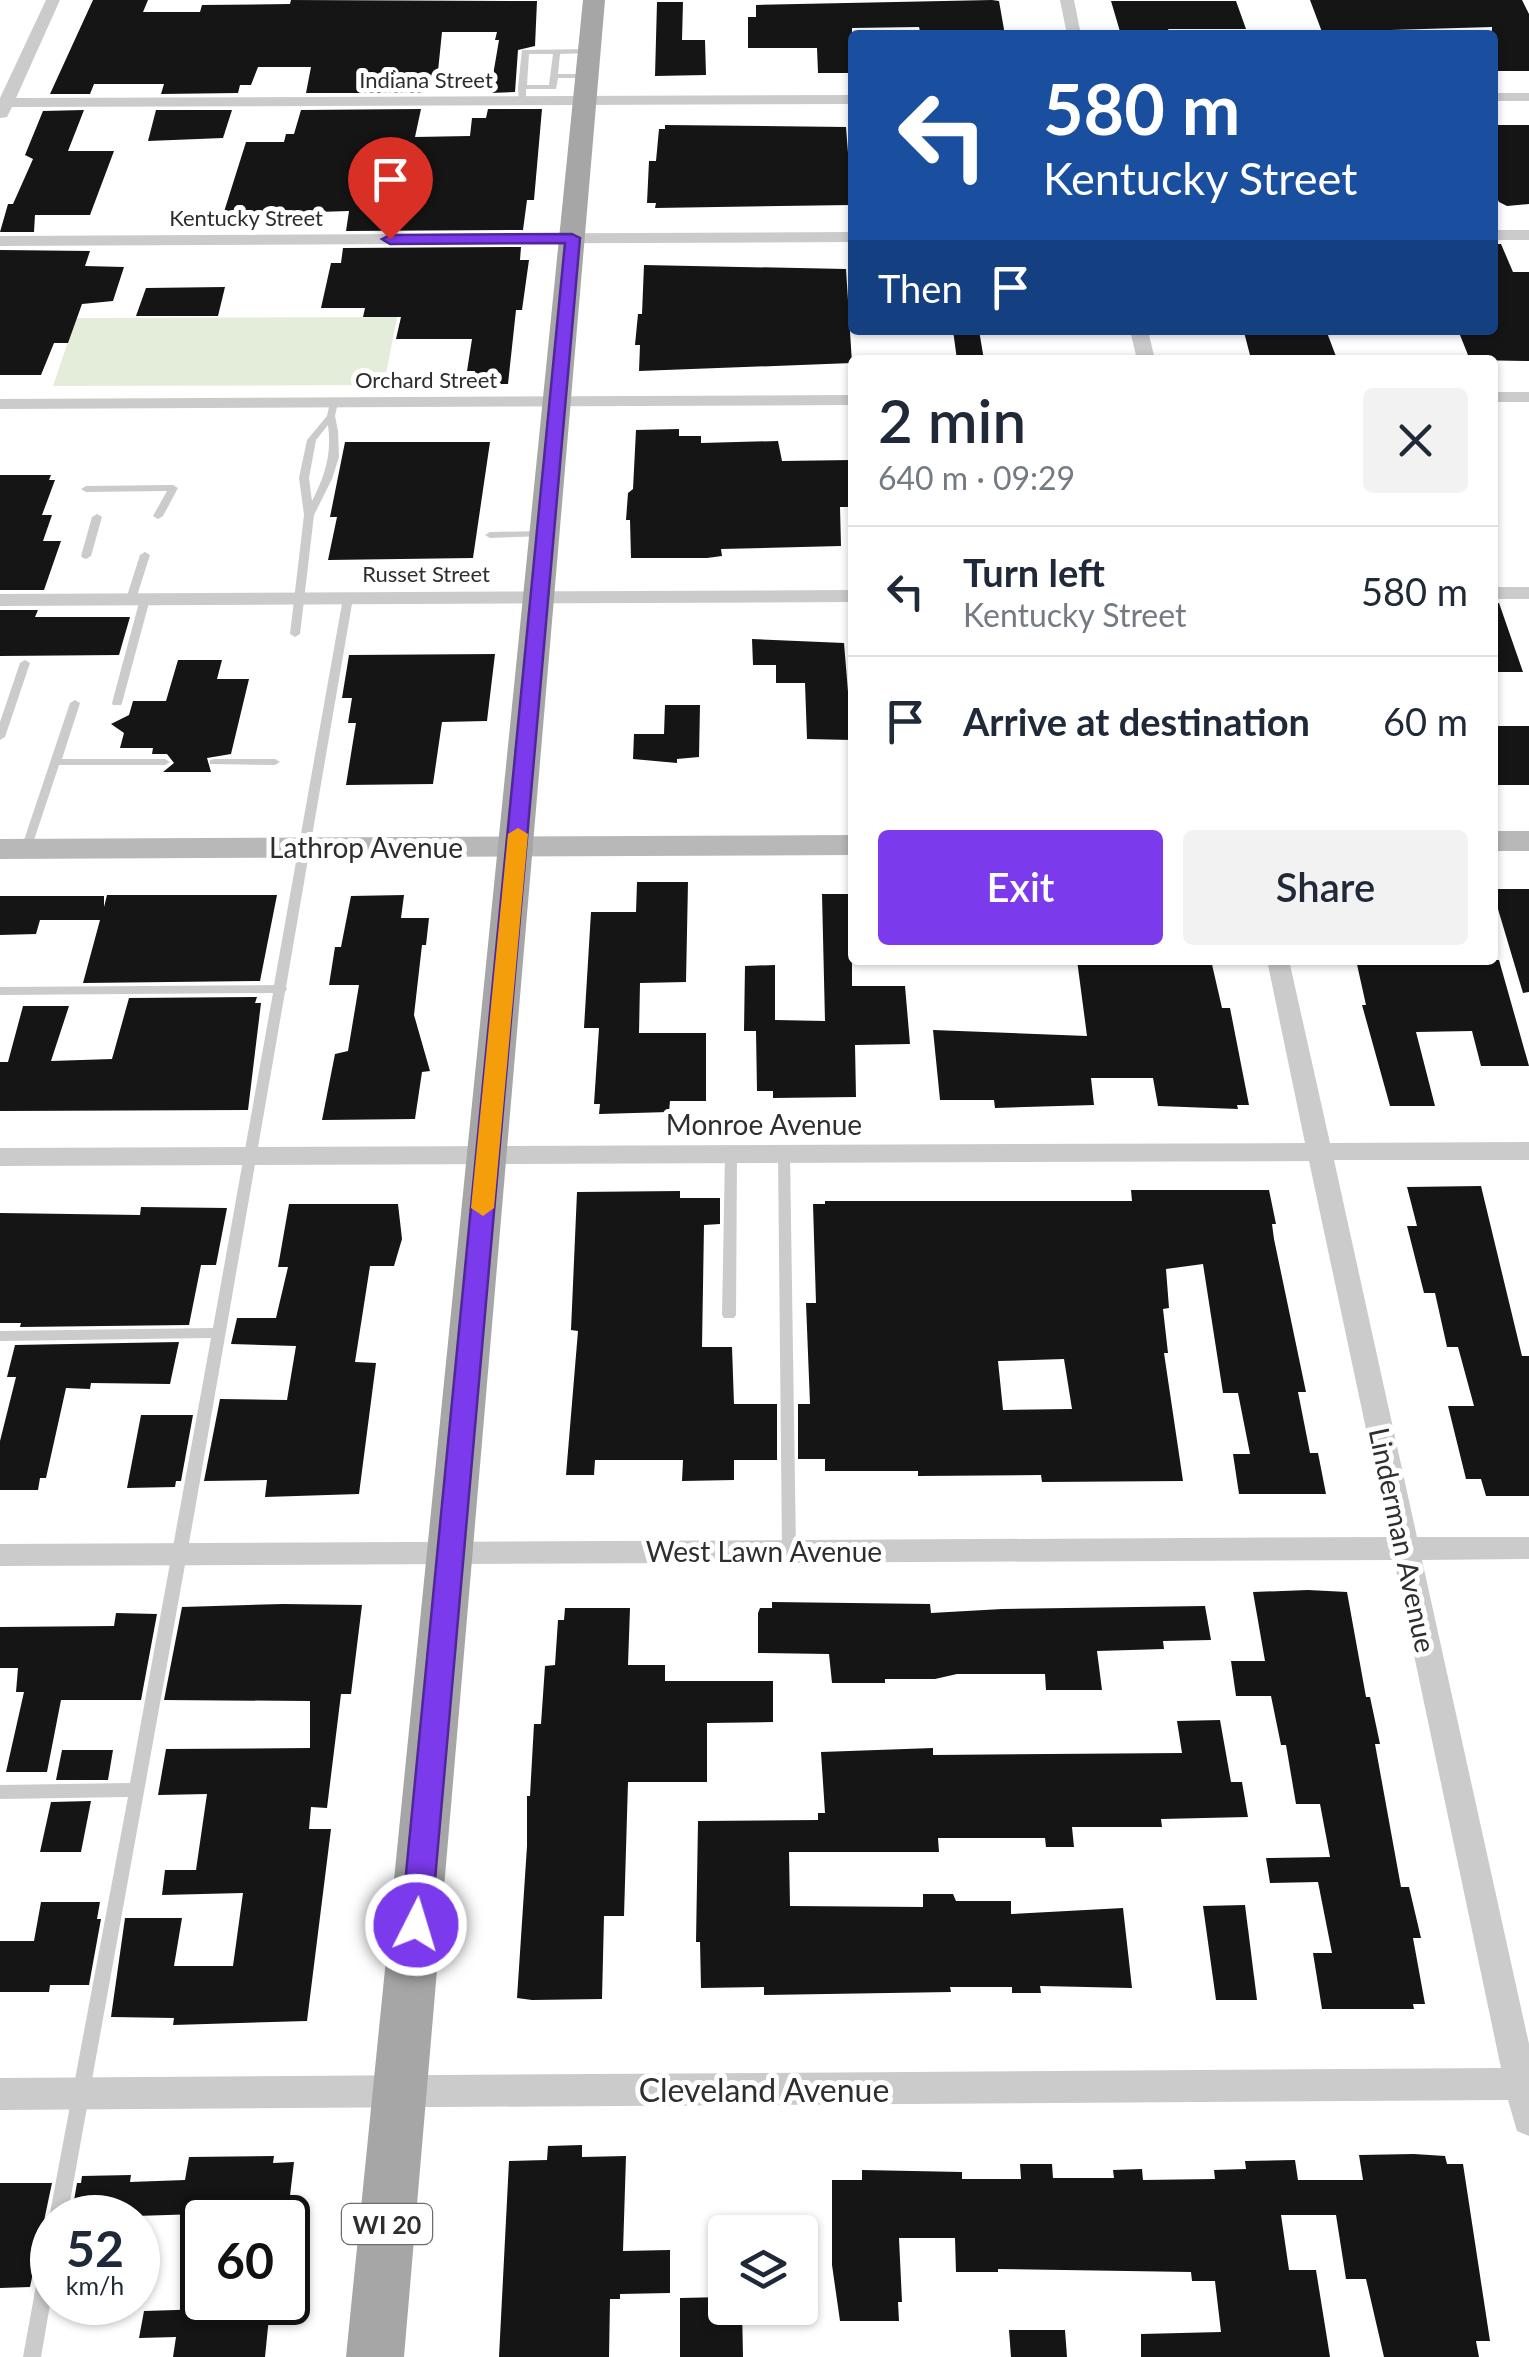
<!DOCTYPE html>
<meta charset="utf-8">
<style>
:root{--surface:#fff;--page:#f2f2f3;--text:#1f2937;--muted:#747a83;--line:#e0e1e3;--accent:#7c3aed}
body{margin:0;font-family:Lato,sans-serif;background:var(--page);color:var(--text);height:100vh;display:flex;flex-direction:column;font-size:38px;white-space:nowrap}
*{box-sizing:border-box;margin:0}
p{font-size:32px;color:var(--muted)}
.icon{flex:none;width:55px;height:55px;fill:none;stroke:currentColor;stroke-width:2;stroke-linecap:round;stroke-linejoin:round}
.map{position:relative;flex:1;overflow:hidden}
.drawer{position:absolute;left:848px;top:355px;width:650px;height:610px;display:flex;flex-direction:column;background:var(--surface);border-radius:10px;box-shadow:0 2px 8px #0004}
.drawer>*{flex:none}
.top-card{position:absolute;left:848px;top:30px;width:650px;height:305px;border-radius:10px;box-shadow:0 2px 8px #0004;background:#1a4fa0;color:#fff;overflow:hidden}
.tools{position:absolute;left:708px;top:2215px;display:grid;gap:20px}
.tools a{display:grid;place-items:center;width:110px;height:110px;border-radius:10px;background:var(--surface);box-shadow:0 2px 8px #0004;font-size:50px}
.speed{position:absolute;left:30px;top:2195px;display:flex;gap:20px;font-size:50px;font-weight:700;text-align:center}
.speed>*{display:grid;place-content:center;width:130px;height:130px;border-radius:50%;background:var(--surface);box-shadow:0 2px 8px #0004;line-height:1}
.speed small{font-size:25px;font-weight:400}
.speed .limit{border:5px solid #111;border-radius:15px;background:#fff;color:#111}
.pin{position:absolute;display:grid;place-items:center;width:85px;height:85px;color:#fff;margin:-102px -42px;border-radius:50% 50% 50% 0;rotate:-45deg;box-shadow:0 0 10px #0007}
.pin .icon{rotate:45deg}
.me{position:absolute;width:110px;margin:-55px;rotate:5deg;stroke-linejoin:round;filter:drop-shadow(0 0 8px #0008)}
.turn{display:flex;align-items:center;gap:35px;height:210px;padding:0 30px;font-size:45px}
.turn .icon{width:130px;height:130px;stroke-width:2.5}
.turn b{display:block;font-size:70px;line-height:85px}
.then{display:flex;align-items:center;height:95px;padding:0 30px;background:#0003;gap:20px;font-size:38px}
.round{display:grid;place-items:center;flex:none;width:105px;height:105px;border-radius:10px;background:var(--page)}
.headline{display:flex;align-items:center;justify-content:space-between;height:170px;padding:0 30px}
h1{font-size:60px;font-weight:600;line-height:75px}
.action{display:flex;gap:20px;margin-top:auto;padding:20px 30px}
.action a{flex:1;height:115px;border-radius:10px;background:var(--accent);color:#fff;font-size:40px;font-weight:600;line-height:115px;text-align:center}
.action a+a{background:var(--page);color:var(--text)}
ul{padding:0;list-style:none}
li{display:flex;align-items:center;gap:30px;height:130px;padding:0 30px;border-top:2px solid var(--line)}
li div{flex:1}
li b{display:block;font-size:38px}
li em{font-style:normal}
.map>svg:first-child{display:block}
</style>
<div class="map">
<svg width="1529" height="2357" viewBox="0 0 1529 2357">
<rect width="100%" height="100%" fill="#fff"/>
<path fill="#e4edda" d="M397,317L384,385L53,386L76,318Z"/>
<g fill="#151515" fill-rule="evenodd">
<path d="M93,0H148L143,12H200L202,5L290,4L291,0L537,1L535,46L518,50L515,92L490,93L499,40H495L497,32H442L437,81H427L424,93H306L311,67H258L251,85H240L238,93L161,94L164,84H94L90,94H50Z"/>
<path d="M992,0L999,1L1005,35H921L919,27L852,28V73H818L817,48H748V17H756V5Z"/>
<path d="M1310,0H1522L1529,14V71H1492V27L1322,32Z"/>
<path d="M1111,1H1236L1246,29H1168L1170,35H1121Z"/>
<path d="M657,2H683L682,40H705L706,75L655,76Z"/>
<path d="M421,109L415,137L470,136L472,118H486L488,109H542L534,200H527L523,230L346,231L349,211L223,215L246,142H284L286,134H294L301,110Z"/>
<path d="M84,110L68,151H114L90,215H35L34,232H0L8,204H13L33,159L25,155L43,111Z"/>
<path d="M156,110H232L223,138L148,141Z"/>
<path d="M665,125L846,127L852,205L655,208L656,203H647L649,161H656L659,129H665Z"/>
<path d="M1492,125H1529V204L1507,206L1499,202L1492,188Z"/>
<path d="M1492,244H1501L1513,272H1529V361L1470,360L1460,335L1492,334Z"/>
<path d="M521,247L520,260H529L522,310H516L508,384H473L475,371H467L472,339H396L401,317H363L365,308H321L331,263H341L343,248Z"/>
<path d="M0,250L90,251L85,266L124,267L113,301L82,304L68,343H54L41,375H0Z"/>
<path d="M644,265L846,269L852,363L639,371L640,345H635L638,314H642Z"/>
<path d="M225,287L218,316H136L146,288Z"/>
<path d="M953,330H979L984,360H957Z"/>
<path d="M1297,330H1326L1337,359H1251L1244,332Z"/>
<path d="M679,429V436H701V443L778,441L782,461L852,460V507H840L841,546L721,549L722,556L707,558H631L630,520H626L628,493L633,489L636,430Z"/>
<path d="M345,442H490L473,558L328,560L337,517H330Z"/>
<path d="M0,475H51L49,480H55L42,515H52L43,541H61L44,590H0Z"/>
<path d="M1492,603H1499L1523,672H1492Z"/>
<path d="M0,610H38L35,617H130L119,655L0,656Z"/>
<path d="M752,639L844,643L852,740L807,739L805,683H776V665H753Z"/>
<path d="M495,654L487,721L442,722L433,784L346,785L356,723H348L352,698H342L349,655Z"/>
<path d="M178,660H222L217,679H249L231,754L207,758L211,772H163L174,763L167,754H152L153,748H120L124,733L111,724L129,715L133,701H166Z"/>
<path d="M665,705H700L699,757L677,759V763L633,759L634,734H664Z"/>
<rect x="1492" y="726" width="37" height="59"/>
<path d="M637,882H688L686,982L640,983L639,1033H706V1101H670L669,1112L599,1114L600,1104H594L599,1028H584L591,912H636Z"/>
<path d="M1492,889H1529V992L1523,993Z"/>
<path d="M822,894H852V986H905L910,1044L855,1045L856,1097L773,1098V1091H757L756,1031H744L745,966L775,965V1020L825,1021Z"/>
<path d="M107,895H277L260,981L83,983L100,920H40L36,934L0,935V896H104V907Z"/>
<path d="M404,895L401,918H429L426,945H422L414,1015L430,1071L422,1072L415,1119L322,1120L335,1054L348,1051L359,985H329L335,947H341L351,896Z"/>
<path d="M1077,960H1211L1222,1008H1230L1249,1105H1237L1238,1109L1158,1106L1153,1078H1091L1094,1105L995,1108L994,1100H940L933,1030L1087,1036Z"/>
<path d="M1356,960H1499L1529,1066H1481L1472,1031L1416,1032L1435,1106H1390L1362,1005H1366Z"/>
<path d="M257,997L255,1003H261L248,1110L0,1111V1062H8L23,1006H69L51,1061L112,1059L129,998Z"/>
<path d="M1481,1186L1522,1356H1529V1496H1486L1481,1479H1466L1448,1406H1474L1458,1347H1447L1435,1293H1424L1407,1226H1417L1407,1187Z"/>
<path d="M1131,1190H1269L1276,1224H1272L1274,1239L1306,1392H1298L1310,1453H1318L1326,1494H1239L1233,1454H1250L1238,1393H1223L1203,1264L1166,1269L1169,1308L1163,1309L1168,1353H1164L1183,1481L1042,1482L1041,1475L918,1476V1471H825V1459H798V1404H810L806,1303H816L813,1204H825V1201H1132ZM1064,1359L1072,1409L1003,1410L998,1361Z"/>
<path d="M680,1191V1198H720V1224L704,1225L702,1347H732L734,1404H777V1460H734V1480L682,1481L683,1460H595L594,1475H566L578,1331L571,1330L577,1192Z"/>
<path d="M289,1204H398L402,1239L394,1266H370L355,1362L376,1363L359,1494L265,1497L267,1480L204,1481L220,1399L287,1400L296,1346L231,1344L237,1318H276L288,1267H278Z"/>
<path d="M141,1207L227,1208L216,1265H201L189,1325L20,1327L21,1323H0V1213L140,1215Z"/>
<path d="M179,1342L170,1384L91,1383L90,1389L66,1388L46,1478H40L38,1490H0V1441L16,1377H7L15,1345Z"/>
<path d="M141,1415H193L181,1481H176L175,1487L127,1488Z"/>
<path d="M1308,1590L1347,1592L1366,1697H1370L1380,1744H1375L1401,1887H1409L1421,1938H1413L1425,2004H1413L1414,2009H1322L1313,1953H1332L1318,1882L1270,1883L1266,1858L1330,1857L1320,1804H1296L1286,1745H1281L1271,1696H1236L1231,1661H1265L1253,1592Z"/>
<path d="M772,1602L930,1604L931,1613L1002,1609L1205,1606L1211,1640L1163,1641L1164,1649L1097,1651L1102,1690H1046L1045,1674H957L935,1679H885V1683H832L829,1654L758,1653V1613L760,1608H772Z"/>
<path d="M283,1604L362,1605L351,1694H341L327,1808L311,1807L309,1829H331L307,2021L173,2025L174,2018L111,2017L125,1918H182L174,1966H233L243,1893L162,1895L165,1870H196L207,1794L158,1795L166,1749L310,1748V1701L164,1700L182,1607Z"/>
<path d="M565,1608H630L628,1665H665V1681H773V1722L707,1723V1782H628L624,1916H604L602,1999L532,2000L517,1998L527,1846V1796H530L534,1724H541L545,1666L555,1665L558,1620H564Z"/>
<path d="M116,1613L157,1614L141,1700H61L47,1772H6L24,1692H16L18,1668H0V1627L114,1626Z"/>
<path d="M1220,1720L1231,1782H1242L1248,1817L1161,1819L1162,1827H1072L1074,1847H1046L1045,1838H938L939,1852H789L790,1906L923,1907V1894H953L956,1901H1011V1914L1123,1908L1132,1988L1040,1986L1041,1993H1012V1987H950L951,1992L764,1995V1987L701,1988L700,1942H696L698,1821L818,1820V1813H825L821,1752L933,1748V1755L1182,1753L1177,1721Z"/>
<path d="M62,1750H113L108,1780H56Z"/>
<path d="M91,1801L81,1852H40L51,1802Z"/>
<path d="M41,1902H100L97,1919H101L89,1985H50L49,1992H0V1941H34Z"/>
<path d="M1245,1905L1257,2000H1216L1203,1906Z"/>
<path d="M582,2145V2157L626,2156L623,2251L670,2250V2293L620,2294V2299H610L609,2357H499L509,2161L547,2160L548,2146Z"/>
<path d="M1414,2154L1445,2156L1447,2164H1463L1490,2341H1476L1479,2357H1384L1366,2279H1346L1336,2215H1281L1289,2270H1316L1330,2357H1141V2334L1221,2332L1215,2281H1192L1191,2272L998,2269V2272H956L955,2238H899L902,2302H898L899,2321H840L832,2265V2180H862V2170L962,2172V2179H1021L1020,2164H1052L1053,2178H1114L1113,2170L1142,2169L1143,2180L1215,2179L1214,2170L1246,2169L1245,2161L1295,2160L1298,2180H1363L1359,2155Z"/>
<path d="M274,2156L273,2163L294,2162L289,2204H268L267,2212L71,2218L77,2183H81L82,2176L131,2175L130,2182L185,2180L189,2157Z"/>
<path d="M0,2183H52L30,2287L0,2288Z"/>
<path d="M725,2297V2308H742L743,2357H680V2298Z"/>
<path d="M270,2307L265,2357H173L176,2337L139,2338L144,2311Z"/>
<path d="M1009,2330H1065L1067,2357H1011Z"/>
</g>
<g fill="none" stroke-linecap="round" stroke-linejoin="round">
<g fill="#cbcbcb" fill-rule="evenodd">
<path d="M592,49L593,51L589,53L560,54L558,74H590V78H558L556,89H526V101L519,103L518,87L522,50ZM529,54H553L549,85H527Z"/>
<path d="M334,399L338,402L335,416L338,431L339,457L332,479L314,515L300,634L295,637L290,634L304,515L299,478L307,440L327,416L330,402ZM328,425C332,454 325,476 312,501L309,478L316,440Z"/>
<path d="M173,485L178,488L163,516L158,519L153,516L167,491L86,492L81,489L86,486Z"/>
<path d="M97,514L102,517L91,556L86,559L83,558L81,556L92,517Z"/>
<path d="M543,531L548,534L546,536L490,538L485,535L490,532Z"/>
<path d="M145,552L150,555L136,599L131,602L128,601L126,599L140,555Z"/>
<path d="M348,595L353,598L286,987L287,989L285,992L194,1515L67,2218H52V2224L49,2218L128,1797L0,1799V1785L130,1783L211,1338L0,1341V1331L213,1328L273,993L0,995V987L274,985L343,598Z"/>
<path d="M145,596L150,599L122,703L121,705H113L112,703L140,599Z"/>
<path d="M25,660L30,663L5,737L0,740V722L20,663Z"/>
<path d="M75,700L80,703L62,759H165L170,762L165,765H59L31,849L26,852L22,851L21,849L70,703Z"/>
<path d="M214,759H275L280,762L275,765L210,764V760Z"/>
<path d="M784,1150L790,1154L796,1551L794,1555L789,1557L784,1555L782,1551L778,1154Z"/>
<path d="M731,1151L737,1155L736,1315L734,1318H724L722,1315L725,1155Z"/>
<path d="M52,2238V2293L41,2357H23L43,2247L46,2241Z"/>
</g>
<g fill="#cbcbcb" fill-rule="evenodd">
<path d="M46,0H60L16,98L852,95V104L12,107L7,117L0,118V98Z"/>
<path d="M1060,0H1074L1081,35H1067Z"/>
<rect x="1492" y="93" width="37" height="8"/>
<rect x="1492" y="230" width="37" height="10"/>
<path d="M852,232V242L0,246V236Z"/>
<path d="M1130,330H1148L1155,360H1137Z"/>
<rect x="1492" y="392" width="37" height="10"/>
<path d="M852,395V405L0,409V399Z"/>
<rect x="1492" y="587" width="37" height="12"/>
<path d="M852,590V602L0,606V594Z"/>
<path d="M1267,960H1289L1330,1143L1529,1142V1160H1334L1417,1537H1529V1559L1422,1560L1529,2044V2136L1517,2131L1508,2100L0,2110V2078L1501,2068L1394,1560L0,1566V1544L1389,1537L1309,1161L0,1166V1148L1305,1143Z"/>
</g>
<g fill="#b8b8b8" fill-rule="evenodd">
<rect x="1492" y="831" width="37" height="20"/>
<path d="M852,835V855L0,859V839Z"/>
</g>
<path fill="#a6a6a6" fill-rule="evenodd" d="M583,0H605L404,2357H346Z"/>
</g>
<path fill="#7c3aed" stroke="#51269a" stroke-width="2.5" d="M572,234L580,238L431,1925L426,1934L416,1938L406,1934L401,1925L565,243L390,244L382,239L390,235Z"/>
<path fill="#f59e0b" d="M518,828L528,834L494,1208L483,1216L471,1208L508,834Z"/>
<g text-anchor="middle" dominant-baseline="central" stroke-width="10" stroke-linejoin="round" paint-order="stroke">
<g font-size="22" fill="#2e2e2e" stroke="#fff">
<text x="426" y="79">Indiana Street</text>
<text x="246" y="217">Kentucky Street</text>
<text x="426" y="379">Orchard Street</text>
<text x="426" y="573">Russet Street</text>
</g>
<rect fill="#fff" stroke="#6d6d6d" stroke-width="2.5" x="342" y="2204" width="90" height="40" rx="8"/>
<g font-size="25" font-weight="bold" fill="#2e2e2e">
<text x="387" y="2224">WI 20</text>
</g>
<g font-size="28" fill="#2e2e2e" stroke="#fff">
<text x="366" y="847">Lathrop Avenue</text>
<text x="764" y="1124">Monroe Avenue</text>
<text transform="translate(1403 1540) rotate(78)">Linderman Avenue</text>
<text x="764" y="1551">West Lawn Avenue</text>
</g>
<g font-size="32" fill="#2e2e2e" stroke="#fff">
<text x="764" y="2089">Cleveland Avenue</text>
</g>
</g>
</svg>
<div class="tools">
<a><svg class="icon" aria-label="layers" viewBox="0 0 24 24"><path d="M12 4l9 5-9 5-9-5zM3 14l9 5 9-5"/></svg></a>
</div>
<div class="speed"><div>52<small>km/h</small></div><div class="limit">60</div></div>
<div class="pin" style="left:390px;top:239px;background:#d93025"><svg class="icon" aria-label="arrive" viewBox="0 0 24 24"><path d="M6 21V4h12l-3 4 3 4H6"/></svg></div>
<svg class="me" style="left:416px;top:1925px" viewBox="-20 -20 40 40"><circle r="17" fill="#7c3aed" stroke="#fff" stroke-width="3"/><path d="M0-11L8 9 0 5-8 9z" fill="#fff"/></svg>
<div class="top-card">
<div class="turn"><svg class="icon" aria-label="left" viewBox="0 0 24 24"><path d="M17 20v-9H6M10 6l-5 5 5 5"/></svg><div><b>580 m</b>Kentucky Street</div></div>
<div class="then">Then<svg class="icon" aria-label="arrive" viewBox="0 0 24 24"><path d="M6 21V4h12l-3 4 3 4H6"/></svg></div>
</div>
<section class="drawer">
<div class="headline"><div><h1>2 min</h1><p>640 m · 09:29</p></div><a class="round"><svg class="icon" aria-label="close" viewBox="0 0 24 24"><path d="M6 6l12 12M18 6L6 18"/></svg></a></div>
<ul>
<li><svg class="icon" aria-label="left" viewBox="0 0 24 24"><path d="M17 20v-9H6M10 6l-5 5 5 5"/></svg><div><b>Turn left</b><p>Kentucky Street</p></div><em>580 m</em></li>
<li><svg class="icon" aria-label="arrive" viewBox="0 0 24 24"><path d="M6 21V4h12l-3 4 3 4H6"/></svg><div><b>Arrive at destination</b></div><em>60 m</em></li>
</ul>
<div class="action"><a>Exit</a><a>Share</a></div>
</section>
</div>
